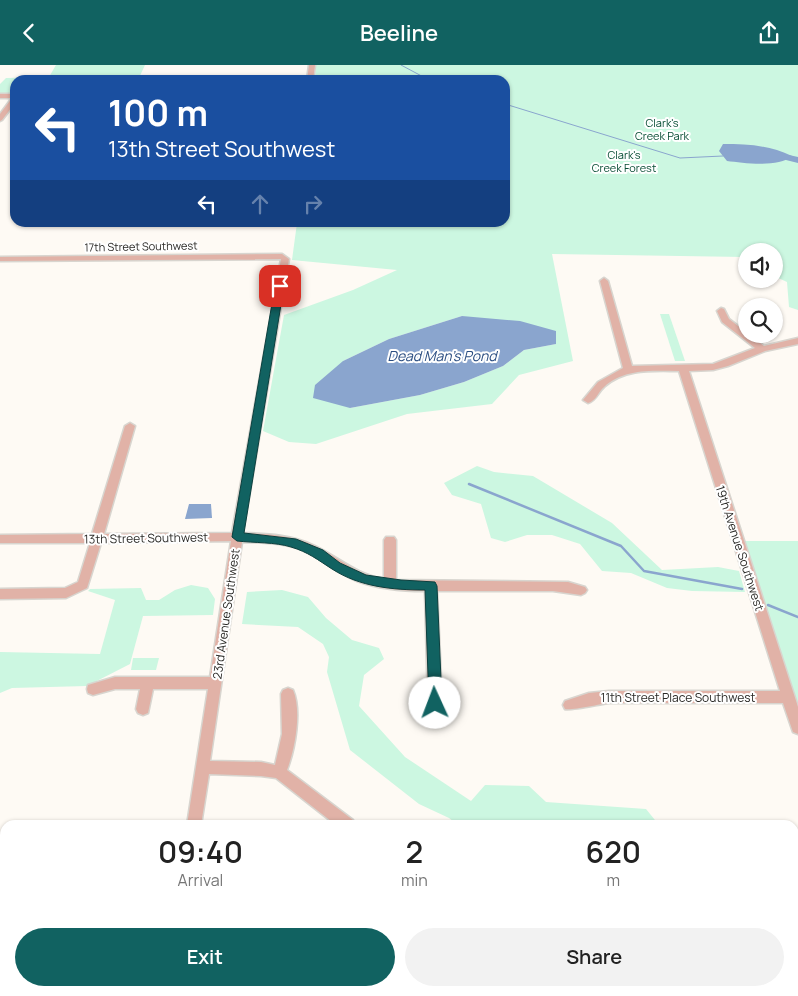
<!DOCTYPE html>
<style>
:root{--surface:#fff;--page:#f2f2f2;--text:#222;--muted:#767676;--accent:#116261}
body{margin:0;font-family:Manrope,sans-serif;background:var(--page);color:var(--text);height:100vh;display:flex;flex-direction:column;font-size:19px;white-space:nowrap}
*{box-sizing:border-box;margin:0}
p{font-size:16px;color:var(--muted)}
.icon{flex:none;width:28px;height:28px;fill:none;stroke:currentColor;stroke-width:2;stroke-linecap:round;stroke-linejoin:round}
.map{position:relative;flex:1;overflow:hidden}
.side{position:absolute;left:0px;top:755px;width:799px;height:176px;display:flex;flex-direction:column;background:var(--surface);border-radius:15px 15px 0 0;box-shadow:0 1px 4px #0004}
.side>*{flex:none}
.top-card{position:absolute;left:10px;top:10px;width:500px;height:152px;border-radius:15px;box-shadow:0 1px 4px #0004;background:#1a4fa0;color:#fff;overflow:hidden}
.fabs{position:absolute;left:738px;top:178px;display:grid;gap:10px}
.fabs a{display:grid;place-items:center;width:45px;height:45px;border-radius:50%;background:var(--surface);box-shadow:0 1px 4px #0004;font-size:25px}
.pin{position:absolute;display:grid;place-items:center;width:42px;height:42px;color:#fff;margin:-21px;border-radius:10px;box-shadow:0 2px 8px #0006}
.me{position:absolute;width:55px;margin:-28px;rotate:358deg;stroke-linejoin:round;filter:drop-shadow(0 0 4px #0008)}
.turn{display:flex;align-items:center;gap:18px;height:105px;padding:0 15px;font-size:22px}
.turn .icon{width:65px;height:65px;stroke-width:2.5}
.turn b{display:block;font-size:35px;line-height:42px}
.lanes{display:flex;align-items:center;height:48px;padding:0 15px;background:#0003;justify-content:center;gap:25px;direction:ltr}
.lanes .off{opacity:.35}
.eta{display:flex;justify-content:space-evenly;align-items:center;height:85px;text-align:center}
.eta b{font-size:30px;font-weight:600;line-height:35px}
.button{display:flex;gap:10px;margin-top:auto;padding:10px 15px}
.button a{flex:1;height:58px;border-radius:30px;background:var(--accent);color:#fff;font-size:20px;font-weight:600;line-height:58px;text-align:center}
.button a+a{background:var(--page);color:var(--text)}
header{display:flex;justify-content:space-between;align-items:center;height:65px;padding:0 15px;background:var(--accent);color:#fff;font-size:22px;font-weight:600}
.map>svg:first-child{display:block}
</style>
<header><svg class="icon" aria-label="back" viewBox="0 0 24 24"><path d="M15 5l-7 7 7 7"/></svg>Beeline<svg class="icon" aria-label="share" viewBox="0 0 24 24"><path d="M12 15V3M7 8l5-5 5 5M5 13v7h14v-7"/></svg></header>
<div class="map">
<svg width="798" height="931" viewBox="0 0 798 931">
<rect width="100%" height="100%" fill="#fefaf4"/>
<g fill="#ccf7e1" fill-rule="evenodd">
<path d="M56,0H145L138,15H15V28H0V19L6,13L49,12Z"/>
<path d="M316,0H798V245L789,242L787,217L774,211V186H746V198L744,192L552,189L573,296L519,310L492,339L407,349L316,379L289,377L263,366L284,250L353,225L397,205L292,195L297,158H505V15H315ZM462,251L556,279L524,285L503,301L464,317L420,330L350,343L343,296L389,274Z"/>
<path d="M660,249H669L685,296H675Z"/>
<path d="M477,401L494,407L533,411L612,458L662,505L718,502L739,506L745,527L692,526L667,523L631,508L602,506L580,479L552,470H527L505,477L491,473L481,439L452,430L444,418Z"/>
<path d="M738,476H798V663Z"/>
<path d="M191,520L208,523L215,534L213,550L143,551L130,599L87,621L12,623L0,628V587L100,589L115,535L88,526L90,524L141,523L146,535H159L175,525Z"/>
<path d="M282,525L308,532L326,553L352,575L379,583L384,594L364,610L359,641L405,692L471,736L485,720L529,721L546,737L646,744L659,760H458L449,753L419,739L350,685L327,607L329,592L323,579L298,562L242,559L247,527Z"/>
<path d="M133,593H159L156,605H131Z"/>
<path d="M216,926H303L299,931H210Z"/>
<path d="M333,926H488L491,931H340Z"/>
</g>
<g fill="#8aa5ce">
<path d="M723,79C747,79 769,80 792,91C778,103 744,98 727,96L719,86Z"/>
<path d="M462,251L520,256L556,266V279L524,285L503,301L464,317L420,330L350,343L313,333L315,320L343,296L389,274Z"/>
<path d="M189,439H211L212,453L185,454Z"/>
</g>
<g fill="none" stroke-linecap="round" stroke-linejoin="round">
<g stroke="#8aa5ce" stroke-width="1">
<path d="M401,0L429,15"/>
<path d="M505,39L680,93L723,91"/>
</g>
<g stroke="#8aa5ce" stroke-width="2.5">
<path d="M469,419L621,481L644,506L742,524"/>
<path d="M768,540L798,552"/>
</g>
<path fill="#8aa5ce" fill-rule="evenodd" d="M789,90L798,92V98L786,95L784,93Z"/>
<g stroke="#d8d5cf" stroke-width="3">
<g id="minor">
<path d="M309,0H315L313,15H307Z"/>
<path d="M0,29H15V38L2,55L0,56V49L12,33H0Z"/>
<path d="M282,189L289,194L243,468C268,469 293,470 315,481C340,493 355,509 384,514V475L386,472H394L396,475V515L568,517L585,522L587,525L585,528L581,530L553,526H437L442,638L440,642L435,644L430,642L428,638L425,526C402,526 379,524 357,516C341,510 328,499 313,490C292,478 267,477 242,477L210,696L261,697L275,700L282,669L281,629L283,625L288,623L293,625C302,646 295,684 287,705L353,755L355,760H336L276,713L261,711L209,709L201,760H187L208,624H153L148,648L143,650L138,648L136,644L140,624H115L93,630L88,628L87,624L88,620L115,612H210L231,476L101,478L87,523L66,533L0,534V524L65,523L78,517L90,478H0V470L92,469L125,361L130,358L135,361L104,469L232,468L281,194L0,196V192Z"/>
<path d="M604,213L608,216L632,301L713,299L755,283L722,257L717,246L721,243L724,244L729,254L764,281L798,273V279L765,286L728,301L713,305L689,306L798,642V669L793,667L783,638H609C600,639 570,646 565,644L563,640L565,636L589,628L609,626H780L679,306C653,306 625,303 604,322C598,327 596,336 588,338L583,335L598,317L623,303L600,216Z"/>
<path d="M157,926H173L172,931H156Z"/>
<path d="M731,926H753L755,931H733Z"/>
</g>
</g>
<use href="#minor" fill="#e1b2a7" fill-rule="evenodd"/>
</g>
<path fill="#116261" stroke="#0b403f" d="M280,218L284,221L244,468L296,474L323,485L340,498L366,510L401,515L435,517L437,521L442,638L440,643L435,644L431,643L429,638L425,525C393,525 360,522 332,504C318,495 308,487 291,482C275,477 255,478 237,476L232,472L275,221Z"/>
<g text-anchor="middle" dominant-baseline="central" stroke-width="4" stroke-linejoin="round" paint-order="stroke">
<g font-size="11" fill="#084d34" stroke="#fff">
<text x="662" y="57">Clark's<tspan x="662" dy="13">Creek Park</tspan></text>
<text x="624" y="89">Clark's<tspan x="624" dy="13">Creek Forest</tspan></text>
</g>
<g font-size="11" fill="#2b2a27" stroke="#fff">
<text transform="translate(141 181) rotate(-1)">17th Street Southwest</text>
</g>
<g font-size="12" fill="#2b2a27" stroke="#fff">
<text transform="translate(146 473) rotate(-1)">13th Street Southwest</text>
<text transform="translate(740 483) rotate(72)">19th Avenue Southwest</text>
<text transform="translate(226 549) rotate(-82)">23rd Avenue Southwest</text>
<text x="678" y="632">11th Street Place Southwest</text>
</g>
<g font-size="14" font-style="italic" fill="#2a4d81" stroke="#fff">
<text x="442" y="290">Dead Man's Pond</text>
</g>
</g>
</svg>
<div class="fabs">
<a><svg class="icon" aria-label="sound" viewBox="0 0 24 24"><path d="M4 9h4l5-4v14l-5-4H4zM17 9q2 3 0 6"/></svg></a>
<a><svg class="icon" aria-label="search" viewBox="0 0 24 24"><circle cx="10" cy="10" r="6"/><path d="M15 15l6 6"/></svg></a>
</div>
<div class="pin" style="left:280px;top:221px;background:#d93025"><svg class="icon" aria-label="arrive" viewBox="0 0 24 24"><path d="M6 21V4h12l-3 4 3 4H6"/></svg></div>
<svg class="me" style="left:435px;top:638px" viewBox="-20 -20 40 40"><circle r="19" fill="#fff"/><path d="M0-13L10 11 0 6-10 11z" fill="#116261"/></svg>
<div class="top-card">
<div class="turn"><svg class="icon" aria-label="left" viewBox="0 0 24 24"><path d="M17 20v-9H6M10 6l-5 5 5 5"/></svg><div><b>100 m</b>13th Street Southwest</div></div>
<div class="lanes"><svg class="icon" aria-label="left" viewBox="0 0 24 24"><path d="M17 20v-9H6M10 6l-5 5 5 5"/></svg><svg class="icon off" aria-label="ahead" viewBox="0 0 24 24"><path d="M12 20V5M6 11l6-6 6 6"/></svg><svg class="icon off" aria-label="right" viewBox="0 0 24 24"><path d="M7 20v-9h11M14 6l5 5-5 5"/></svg></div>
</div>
<section class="side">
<div class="eta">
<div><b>09:40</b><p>Arrival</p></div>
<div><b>2</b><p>min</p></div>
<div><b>620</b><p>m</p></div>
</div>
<div class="button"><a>Exit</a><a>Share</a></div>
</section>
</div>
